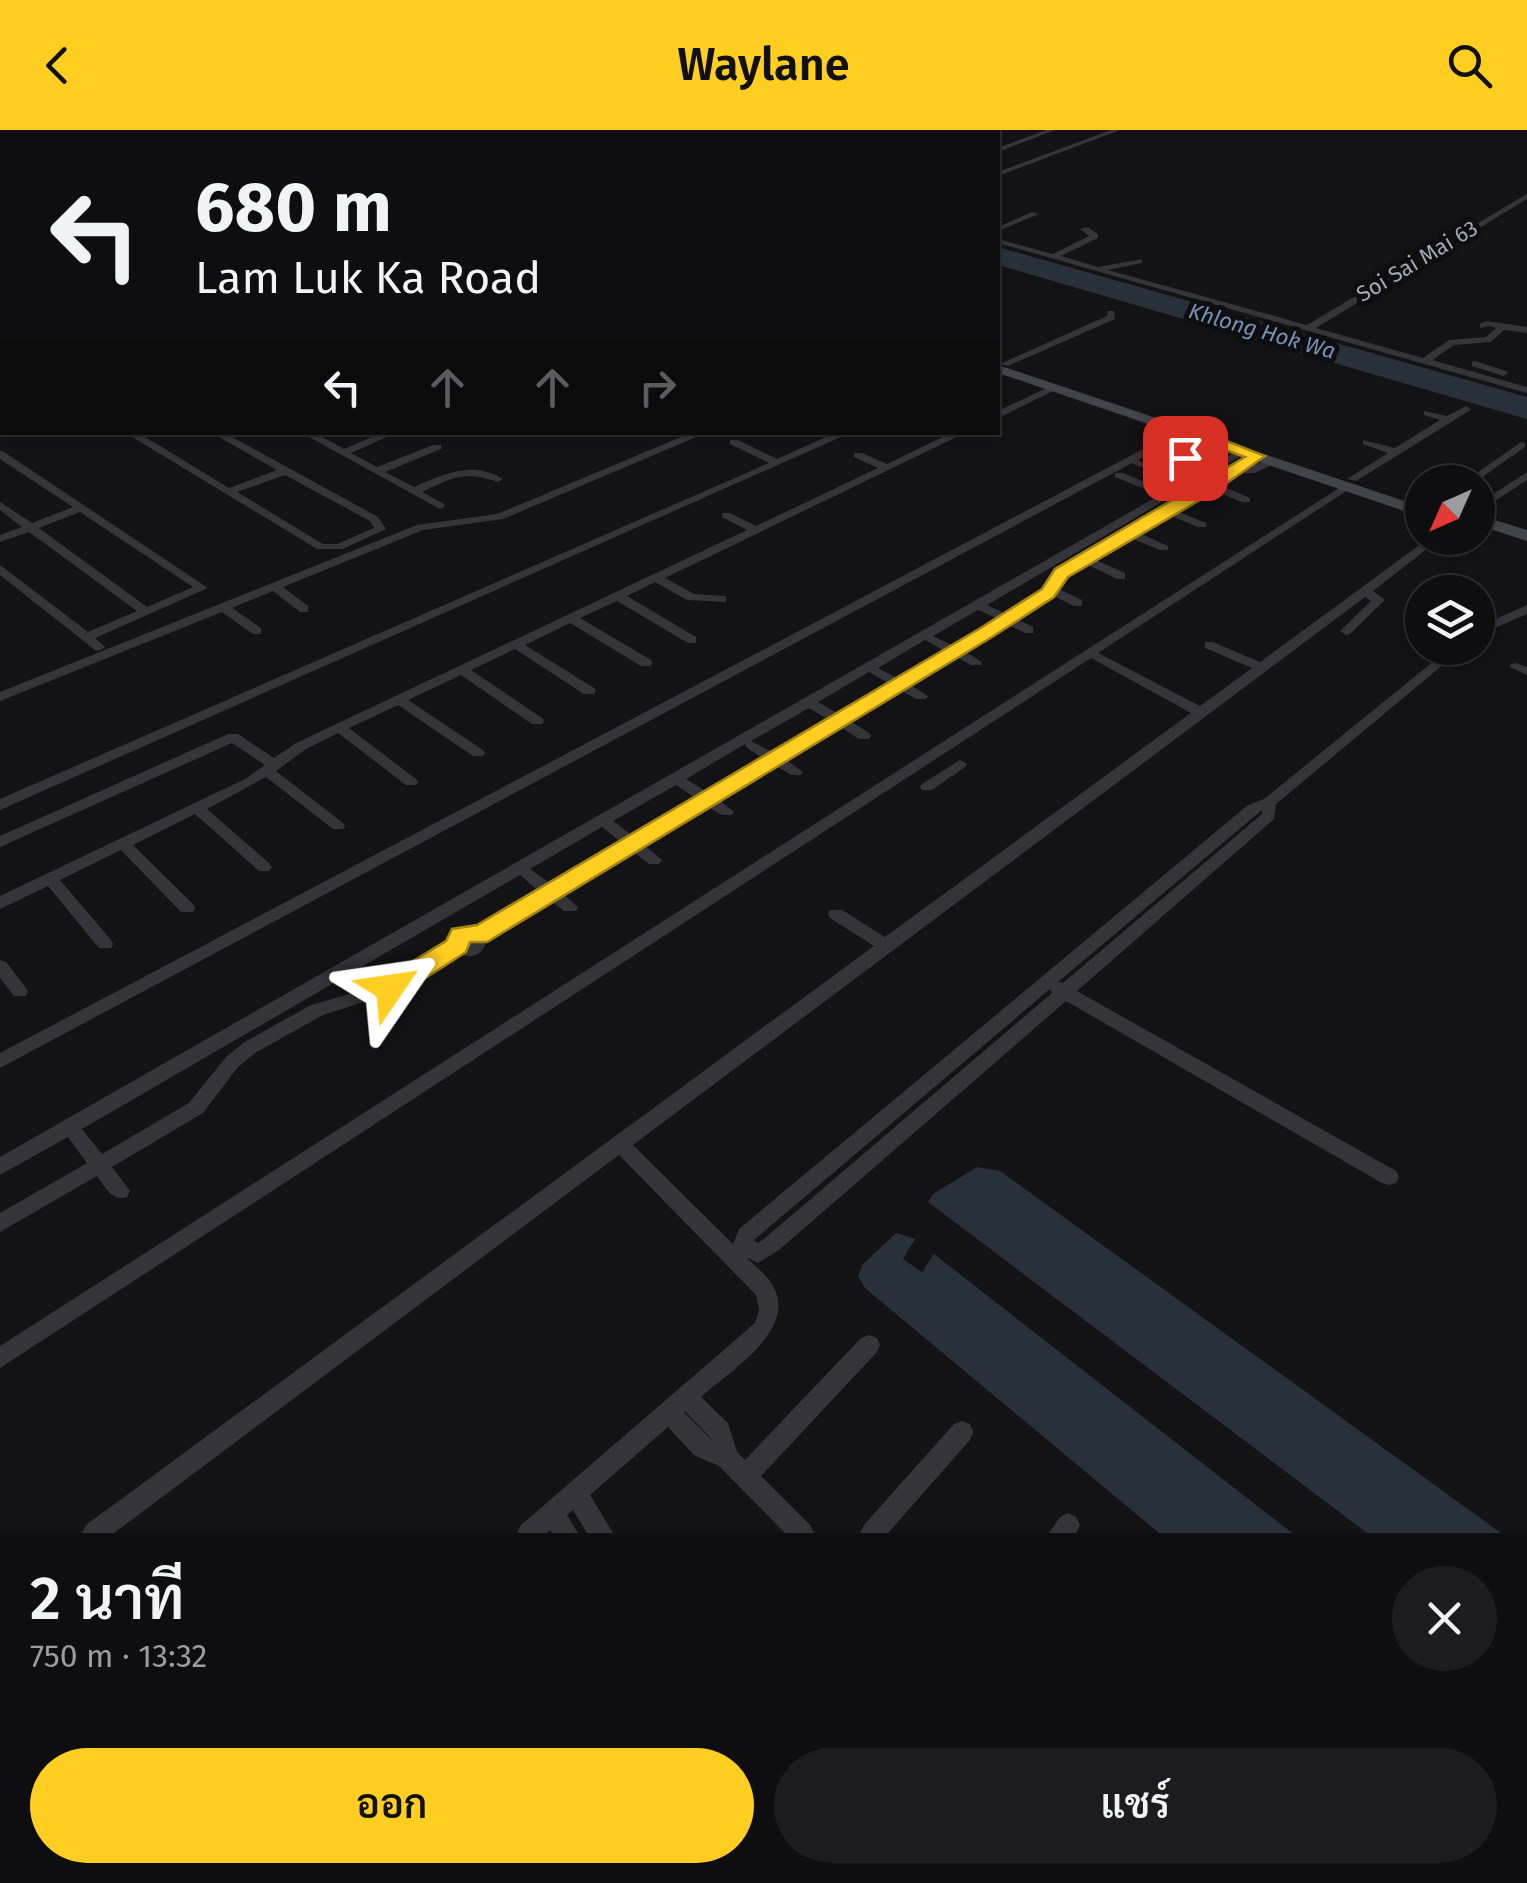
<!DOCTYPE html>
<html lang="th">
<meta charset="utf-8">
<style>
:root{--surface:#0e0e10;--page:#1c1c1e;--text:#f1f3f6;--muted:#9b9c9f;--line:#2e2e30;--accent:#ffce21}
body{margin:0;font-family:"Fira Sans",Sarabun,sans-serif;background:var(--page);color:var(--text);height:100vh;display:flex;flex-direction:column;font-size:38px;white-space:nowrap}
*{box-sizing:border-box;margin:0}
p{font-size:32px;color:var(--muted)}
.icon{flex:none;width:55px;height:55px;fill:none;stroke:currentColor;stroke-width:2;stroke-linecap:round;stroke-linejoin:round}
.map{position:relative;height:1403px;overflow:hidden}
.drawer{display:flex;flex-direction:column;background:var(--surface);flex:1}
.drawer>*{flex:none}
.guide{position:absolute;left:0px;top:0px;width:1000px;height:305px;box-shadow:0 2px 8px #0004,0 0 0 2px var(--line);background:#0e0e10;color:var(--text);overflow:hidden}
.needle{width:65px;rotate:225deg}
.tools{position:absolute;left:1405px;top:335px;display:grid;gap:20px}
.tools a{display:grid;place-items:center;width:90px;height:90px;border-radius:50%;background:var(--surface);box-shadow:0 2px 8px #0004,0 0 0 2px var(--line);font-size:50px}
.pin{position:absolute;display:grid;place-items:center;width:85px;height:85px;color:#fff;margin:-42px;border-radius:20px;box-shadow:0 5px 15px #0006}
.me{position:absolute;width:110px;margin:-55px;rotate:58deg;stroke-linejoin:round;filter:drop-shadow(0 0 8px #0008)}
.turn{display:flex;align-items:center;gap:35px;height:210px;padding:0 30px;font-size:45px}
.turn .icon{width:130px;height:130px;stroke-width:2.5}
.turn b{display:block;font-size:70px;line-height:85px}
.lanes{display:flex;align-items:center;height:95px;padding:0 30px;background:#0003;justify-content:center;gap:50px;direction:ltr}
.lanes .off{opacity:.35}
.round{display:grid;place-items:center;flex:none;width:105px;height:105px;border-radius:52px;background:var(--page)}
.head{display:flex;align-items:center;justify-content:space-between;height:170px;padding:0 30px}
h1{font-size:60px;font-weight:600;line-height:75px}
.button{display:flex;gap:20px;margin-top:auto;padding:20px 30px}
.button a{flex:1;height:115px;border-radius:60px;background:var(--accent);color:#111;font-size:40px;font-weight:600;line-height:115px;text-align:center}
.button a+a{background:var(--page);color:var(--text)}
header{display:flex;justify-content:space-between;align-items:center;height:130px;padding:0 30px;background:var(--accent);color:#111;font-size:45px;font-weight:600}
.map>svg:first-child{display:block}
</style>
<header><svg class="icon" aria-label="back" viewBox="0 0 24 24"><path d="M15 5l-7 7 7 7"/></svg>Waylane<svg class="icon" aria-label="search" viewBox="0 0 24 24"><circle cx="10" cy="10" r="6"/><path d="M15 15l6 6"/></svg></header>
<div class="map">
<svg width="1527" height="1403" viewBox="0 0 1527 1403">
<rect width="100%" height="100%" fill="#131315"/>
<g fill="#28303a">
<path d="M998,117L1527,267V289L998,135Z"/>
<path d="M977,1037L1000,1041L1501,1403H1367L928,1072L933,1064Z"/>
<path d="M896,1103L915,1109L903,1129L922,1142L934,1124L1292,1403H1159L865,1158L858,1146L863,1134Z"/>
</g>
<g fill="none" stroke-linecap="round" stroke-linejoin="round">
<rect fill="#28303a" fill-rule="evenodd" x="0" y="8" width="2" height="4"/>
<g fill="#34343a" fill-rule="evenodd">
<path d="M289,0L292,2H282L283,1Z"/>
<path d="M1046,0H1055L998,22V18Z"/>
<path d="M1111,0H1120L998,46V42Z"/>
<path d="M1527,64V69L1316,198L1423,228L1449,210L1486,207L1496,198L1490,196L1480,198V194L1486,191L1527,197V203L1504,200L1491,212L1454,215L1432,230L1527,257V263L998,113V109L1053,124L1089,106L1080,99L1087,97L1098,104V108L1061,126L1098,137L1142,129V133L1108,140L1307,195Z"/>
<path d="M1032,82L1039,84L998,101V97Z"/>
<rect x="0" y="101" width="2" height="5"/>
<rect x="0" y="116" width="2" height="4"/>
<rect x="0" y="135" width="2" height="5"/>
<path d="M0,163L2,164V168L0,169Z"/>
<path d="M1108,181H1114L1115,189L1008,236L1000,234L1107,186Z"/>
<path d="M0,186L2,187V193H0Z"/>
<path d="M1475,231L1506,241L1508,243L1503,246L1472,236V232Z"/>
<path d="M1051,256L1059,258L998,288V281Z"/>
<path d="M1466,276L1471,279L1469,281L1356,351L1347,349L1388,323L1363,314V310L1395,318L1440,290L1424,285V281L1447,286Z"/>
<path d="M1181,299L1190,301L1138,330L1187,349L1240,319L1249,321L987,475L1006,484L1044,460L1058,440L1207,354L1249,325L1258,327L1244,338L1274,328L1279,331L1255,343L1236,344L1219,355L1250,368V372H1242L1212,360L1177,381L1206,393V397H1198L1169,385L1139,403L1168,416V420H1160L1131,408L1094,429L1125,443V449H1117L1086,434L1066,446L1057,458L1082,470V476H1074L1052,465L1016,489L1033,497V503H1025L1007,494L964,521L982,532L981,535H971L955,526L909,554L928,566L926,569H916L900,560L849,590L869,603L871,606L869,609H859L839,596L785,629L803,642L801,645H791L775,635L718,669L734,682L732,685H722L707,676L643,714L662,730L659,734H649L632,721L562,763L578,777L576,781H564L550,770L486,809C485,826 471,829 457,824L395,862L323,885L255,923L238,937L203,983L112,1037L130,1061L127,1067C112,1072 105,1057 97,1046L0,1102V1083L87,1033L68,1007L0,1045V1027L1160,365L1115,347V343H1123L1167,361L1179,354L1132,333L0,938V923ZM978,480L998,489L954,516L933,506ZM925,510L945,521L899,549L878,538ZM869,542L890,554L839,584L818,572ZM809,578L829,590L774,623L751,611ZM745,614L747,618L764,629L707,662L686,649ZM676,655L697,669L633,706L613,691ZM602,697L622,713L552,755L530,739ZM520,745L540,762L478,798C465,794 452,797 450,813L383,854L311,875L243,913L226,927L189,973L102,1024L82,999Z"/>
<path d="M124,302H137L229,358L277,340L210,302H223L378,387L386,399L343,419H317ZM285,345L370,391L374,398L337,414H323L237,362Z"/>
<path d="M300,302H313L344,319L383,302H398L351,323L377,337L433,315H441V319L385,342L414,357C444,344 472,330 503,349L498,352C464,341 453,347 422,362L444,374L445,376L440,379Z"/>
<path d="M520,302H532V303L527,306Z"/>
<path d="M693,302H708L503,389L423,400L283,457L308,476V482H300L273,461L232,478L261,498V504H253L222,482L0,571V562L417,395L497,384Z"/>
<path d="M837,302H852L0,680V669L769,333L730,314V310H738L777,329Z"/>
<path d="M953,302H967L665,448L694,464L726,466V472L687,470L655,452L627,466L696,507V513H688L617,471L580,488L651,530L652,533L651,536H641L570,493L525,515L594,558L596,561L594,564H584L515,519L471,540L542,588L544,591L542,594H532L461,545L408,570L483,620L485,623L483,626H473L398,575L349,598L416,649L418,652L416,655H406L338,603L306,619L276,641L343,693L345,696L343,699H333L266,647L207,679L269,733L272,737L269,741H259L195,684L133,715L193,774L195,778L193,782H181L121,720L60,750L111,810L113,814L111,818H99L48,756L0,779V766L245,649L265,635L232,613L0,717V706L228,604H238L274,628L296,613L747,400L722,387V383H730L756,396L878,338L854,327V323H862L887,334Z"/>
<path d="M1212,310L1221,312L1185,331L1158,323L1163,320L1184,325Z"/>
<path d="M1521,312L1525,313V317L1475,352H1464Z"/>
<path d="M0,321L4,322L208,458L95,508L105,517L99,521L95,520L0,445V435L88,502L137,481L29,402L0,412V405L22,397L0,380V372L32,393L73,377L0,329ZM80,382L193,457L147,477L39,398Z"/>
<path d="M1527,342V350L1478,382V374Z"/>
<path d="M1347,353L1352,356L1351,358L1098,523L1200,576L1252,538L1205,518V512H1213L1260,532L1429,408H1441L1373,461L1385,470L1350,504L1346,505L1340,501L1371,471L1365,467L633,1015L733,1114L739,1099L1248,675L1264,669L1450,518H1463L1276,674L1274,689L1077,861L1396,1041L1399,1047L1396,1053L1389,1055L1382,1053L1066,871L779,1120L758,1133L746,1127C755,1136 767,1145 773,1156C798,1200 730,1241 701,1267L728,1293L737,1322L745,1330L861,1208L869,1205L877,1208L880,1215L877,1222L761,1346L810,1395L814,1403H785L719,1336L694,1325L668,1297L590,1365L613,1403H587L573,1380L567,1385L578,1403H552L550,1400L547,1403H517L521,1395L755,1193L759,1180L756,1165L619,1025L114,1403H82L86,1395L874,816L830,788L828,784L830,780H842L885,807L1191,583L1091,528L0,1238V1216ZM1262,680V684L1063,853L1058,852ZM1050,859L1052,863L765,1108L758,1113L754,1110ZM685,1281L710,1307L711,1309L684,1282Z"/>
<path d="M1527,475V484L1478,505V497Z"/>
<path d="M1516,533L1527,537V545L1510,537L1511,534Z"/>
<path d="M960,630L967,634L965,637L932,660H922L920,657L922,654Z"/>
<path d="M0,830L6,832L26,858L28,862L26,866H14L0,848Z"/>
<path d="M962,1291L970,1294L973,1302L970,1310L888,1403H860L864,1395L954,1294Z"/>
<path d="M1068,1383L1076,1387L1080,1395L1076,1403H1049L1060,1387Z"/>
</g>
<path stroke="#34343a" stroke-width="20" d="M11,2L25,0"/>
<g fill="#42434b" fill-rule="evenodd">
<rect x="0" y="53" width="2" height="6"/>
<path d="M998,235L1422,377V387L998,243Z"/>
<path d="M1478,385L1527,400V411L1478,395Z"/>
</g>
</g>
<path fill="#ffce21" stroke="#a68615" stroke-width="2.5" d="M1216,307L1265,326L1217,360L1068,447L1054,467L992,507L487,812H470L466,822L399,865H380L377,858L380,851L446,811L452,799L477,795L979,499L1042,459L1055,439L1245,327L1217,317L1190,331L1177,328Z"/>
<g text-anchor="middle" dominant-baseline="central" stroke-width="10" stroke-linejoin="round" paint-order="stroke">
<g font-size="22" fill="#a3a7b7" stroke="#0e0e10">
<text transform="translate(1417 131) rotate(-31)">Soi Sai Mai 63</text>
</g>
<g font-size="22" font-style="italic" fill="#7791b5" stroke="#0e0e10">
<text transform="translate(1262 201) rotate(16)">Khlong Hok Wa</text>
</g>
</g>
</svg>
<div class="tools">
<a><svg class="needle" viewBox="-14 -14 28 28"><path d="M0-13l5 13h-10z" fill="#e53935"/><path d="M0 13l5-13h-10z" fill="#9b9c9f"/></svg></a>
<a><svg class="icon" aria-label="layers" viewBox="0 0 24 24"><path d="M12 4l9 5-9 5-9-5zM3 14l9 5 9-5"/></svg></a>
</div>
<div class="pin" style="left:1185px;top:328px;background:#d93025"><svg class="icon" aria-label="arrive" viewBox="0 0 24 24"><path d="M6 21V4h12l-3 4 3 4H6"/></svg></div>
<svg class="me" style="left:390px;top:858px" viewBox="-20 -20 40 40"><path d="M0-17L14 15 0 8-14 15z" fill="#ffce21" stroke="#fff" stroke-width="4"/></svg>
<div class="guide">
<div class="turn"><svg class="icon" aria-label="left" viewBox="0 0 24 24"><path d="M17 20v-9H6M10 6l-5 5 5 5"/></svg><div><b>680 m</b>Lam Luk Ka Road</div></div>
<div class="lanes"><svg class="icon" aria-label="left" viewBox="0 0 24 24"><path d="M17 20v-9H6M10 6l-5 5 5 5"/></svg><svg class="icon off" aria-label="ahead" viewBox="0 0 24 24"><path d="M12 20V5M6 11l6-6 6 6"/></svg><svg class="icon off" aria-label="ahead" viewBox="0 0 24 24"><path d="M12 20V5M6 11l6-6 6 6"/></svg><svg class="icon off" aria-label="right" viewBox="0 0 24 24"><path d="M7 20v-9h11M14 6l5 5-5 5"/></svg></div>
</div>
</div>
<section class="drawer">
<div class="head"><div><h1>2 นาที</h1><p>750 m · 13:32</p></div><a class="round"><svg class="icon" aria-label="close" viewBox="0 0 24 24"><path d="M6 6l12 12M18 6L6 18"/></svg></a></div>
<div class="button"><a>ออก</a><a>แชร์</a></div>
</section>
